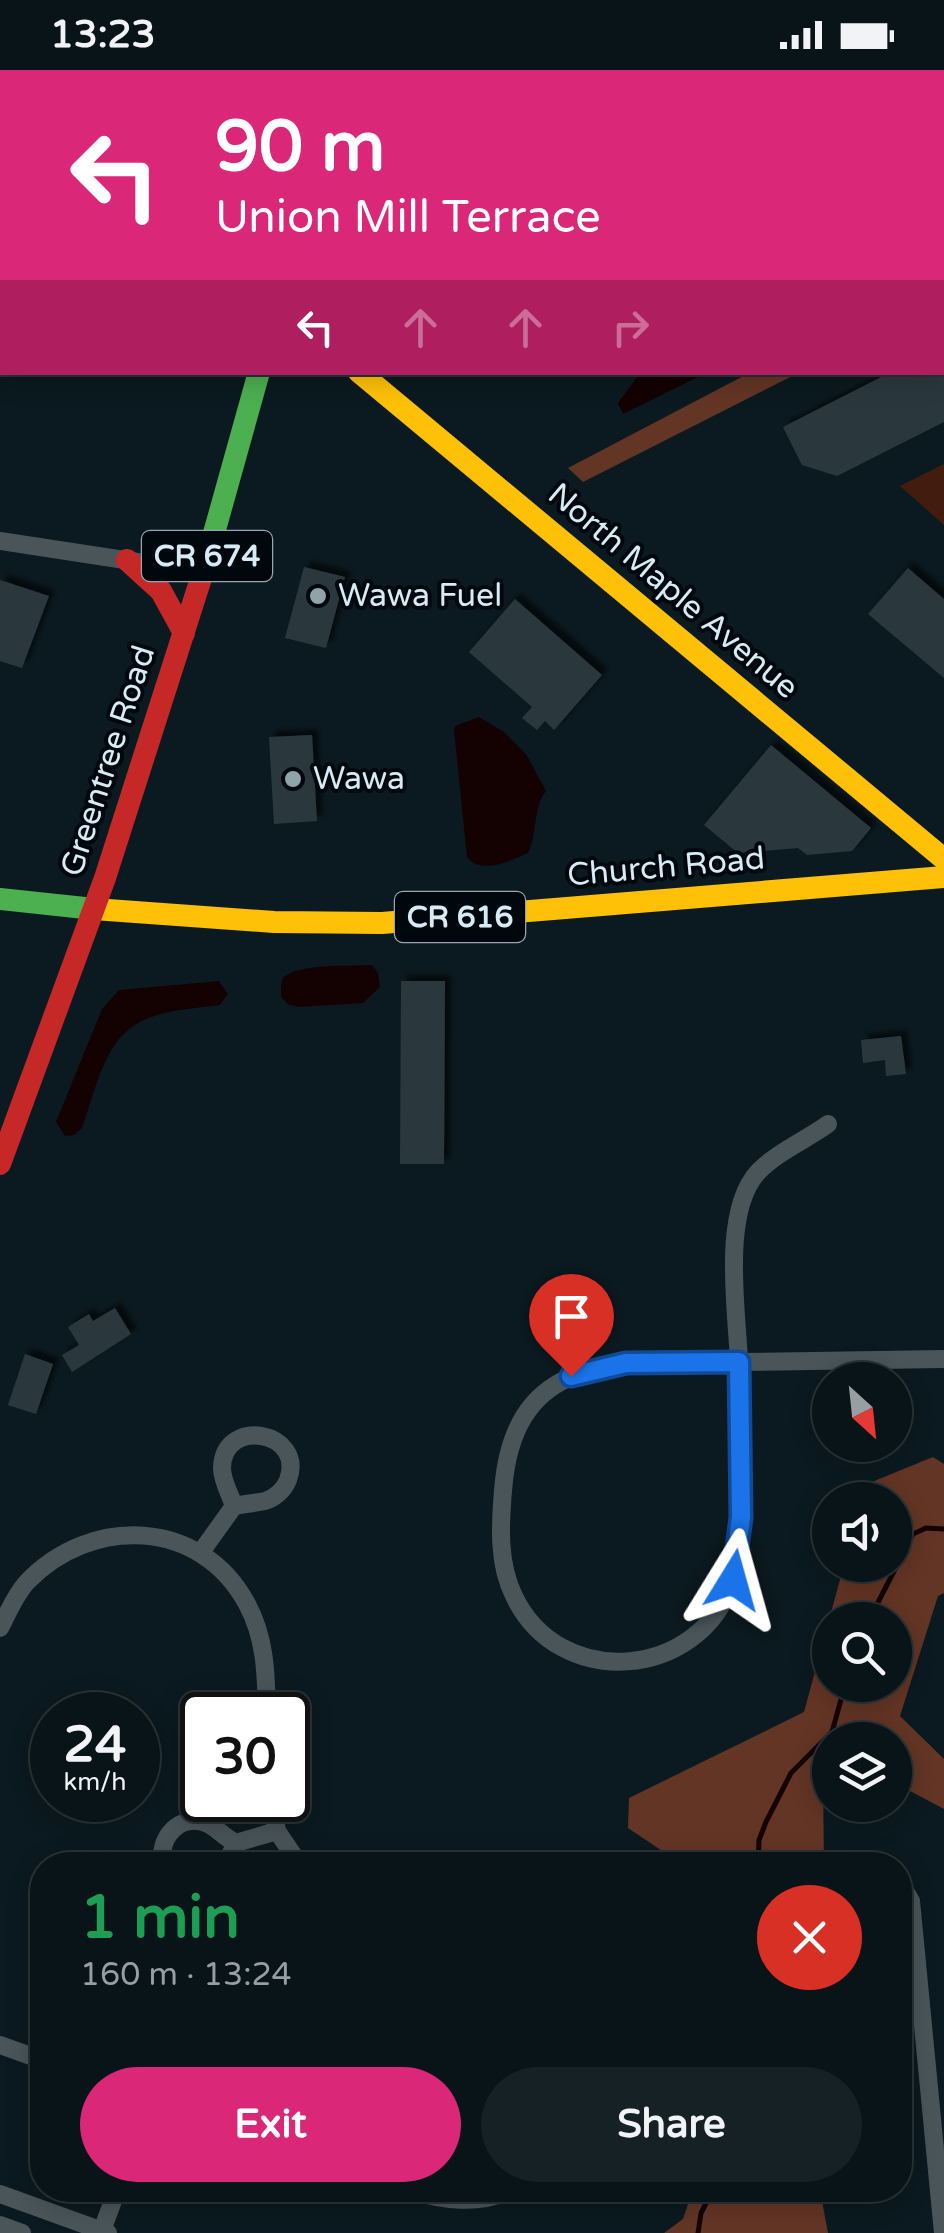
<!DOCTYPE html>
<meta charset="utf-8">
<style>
:root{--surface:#081418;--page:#162125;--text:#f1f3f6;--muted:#989ea2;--line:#293337;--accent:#db2777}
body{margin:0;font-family:"Varela Round",sans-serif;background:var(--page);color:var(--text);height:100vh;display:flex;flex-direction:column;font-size:38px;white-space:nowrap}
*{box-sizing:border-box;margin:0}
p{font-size:32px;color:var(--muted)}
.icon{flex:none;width:55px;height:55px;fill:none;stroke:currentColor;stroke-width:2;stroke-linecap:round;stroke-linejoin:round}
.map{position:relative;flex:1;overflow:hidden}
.side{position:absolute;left:30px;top:1782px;width:882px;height:350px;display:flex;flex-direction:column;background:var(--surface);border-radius:40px;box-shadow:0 5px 25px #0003,0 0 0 2px var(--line)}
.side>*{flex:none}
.banner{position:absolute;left:0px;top:0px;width:945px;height:305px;box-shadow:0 5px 25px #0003,0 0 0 2px var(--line);background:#db2777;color:#fff;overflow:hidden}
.needle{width:65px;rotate:153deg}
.fabs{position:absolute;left:812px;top:1292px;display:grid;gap:20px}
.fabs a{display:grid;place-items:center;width:100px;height:100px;border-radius:50%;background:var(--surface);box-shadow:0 5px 25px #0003,0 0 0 2px var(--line);font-size:50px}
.speed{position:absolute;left:30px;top:1622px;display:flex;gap:20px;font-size:50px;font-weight:700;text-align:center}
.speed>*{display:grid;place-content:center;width:130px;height:130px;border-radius:50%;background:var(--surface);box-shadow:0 5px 25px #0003,0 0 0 2px var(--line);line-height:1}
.speed small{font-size:25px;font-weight:400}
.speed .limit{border:5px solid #111;border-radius:15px;background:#fff;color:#111}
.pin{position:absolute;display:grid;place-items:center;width:85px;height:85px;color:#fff;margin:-102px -42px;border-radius:50% 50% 50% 0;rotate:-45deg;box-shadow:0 0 10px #0007}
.pin .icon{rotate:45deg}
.me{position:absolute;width:110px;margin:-55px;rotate:8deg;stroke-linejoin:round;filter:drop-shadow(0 0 8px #0008)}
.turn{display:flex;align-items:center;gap:35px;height:210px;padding:0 50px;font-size:45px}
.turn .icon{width:130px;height:130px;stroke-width:2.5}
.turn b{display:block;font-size:70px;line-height:85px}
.lanes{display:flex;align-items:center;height:95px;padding:0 50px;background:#0003;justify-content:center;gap:50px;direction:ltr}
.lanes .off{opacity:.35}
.round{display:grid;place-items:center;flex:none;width:105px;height:105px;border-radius:52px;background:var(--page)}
.headline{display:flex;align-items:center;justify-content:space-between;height:170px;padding:0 50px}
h1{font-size:60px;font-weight:800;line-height:75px;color:#1e9e55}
.primary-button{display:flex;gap:20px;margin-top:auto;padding:20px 50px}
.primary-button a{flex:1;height:115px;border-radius:60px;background:var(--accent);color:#fff;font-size:40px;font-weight:800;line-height:115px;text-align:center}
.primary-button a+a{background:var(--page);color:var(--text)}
.status{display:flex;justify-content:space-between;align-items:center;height:70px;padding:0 50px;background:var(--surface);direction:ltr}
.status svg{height:28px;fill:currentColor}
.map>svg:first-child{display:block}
</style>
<div class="status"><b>13:23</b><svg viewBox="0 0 49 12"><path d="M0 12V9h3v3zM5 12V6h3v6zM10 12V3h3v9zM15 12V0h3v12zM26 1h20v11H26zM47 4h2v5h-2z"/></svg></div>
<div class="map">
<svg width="944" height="2163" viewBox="0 0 944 2163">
<defs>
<filter id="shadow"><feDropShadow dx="6" dy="-6" stdDeviation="2.5" flood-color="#0009"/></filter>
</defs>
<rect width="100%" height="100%" fill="#0b1a20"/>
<path fill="#411c0f" d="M944,394V455L900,416Z"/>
<g fill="#633525" fill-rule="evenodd">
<path d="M751,302L798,303L583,412L568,398Z"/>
<path d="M933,1387L944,1394V1523L938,1526L900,1646L944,1689V1739L895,1713V1670H830V1704L823,1707L824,1795H683L628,1758L629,1728L804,1642L844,1495H895V1430H862L867,1414ZM895,1550V1615H830V1550Z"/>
<path d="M693,2120H820L828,2163H664L683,2149Z"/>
</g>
<g fill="#140203">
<path d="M641,302H706V303L623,344L618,333Z"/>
<path d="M479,647L504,662L526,684L546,721C532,740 538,763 528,783C511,791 479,805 467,787L454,660L455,656Z"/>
<path d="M372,895L378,903L380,917L363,933L297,937L288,934L281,927C281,924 281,912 282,910C290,893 355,896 372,895Z"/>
<path d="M219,911L228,924L220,935C191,939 153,940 129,959C102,981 93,1028 82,1058L74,1065L65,1066L56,1052L102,939L119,920Z"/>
</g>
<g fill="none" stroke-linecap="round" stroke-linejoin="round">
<g stroke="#140203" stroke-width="5">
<path d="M869,1550L913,1464L926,1458L944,1459"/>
<path d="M758,1795L759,1770L766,1752L791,1703L832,1662L845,1615"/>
<path d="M698,2163L701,2143L713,2120"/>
</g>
</g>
<g fill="#2a393e" filter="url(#shadow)">
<path d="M891,302H944V352L837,406L802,395L783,357Z"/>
<path d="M304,497L345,507L326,578L285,568Z"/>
<path d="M908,498L944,529V608L868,544Z"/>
<path d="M0,510L49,526L22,598L0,591Z"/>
<path d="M515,529L602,605L554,660L545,651L537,660L522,648L532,637L469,582Z"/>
<path d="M312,665L317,751L274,754L269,667Z"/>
<path d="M771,675L871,758L852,781L807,785L798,778L738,783L704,755Z"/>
<path d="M401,911H445L444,1094H400Z"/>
<path d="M901,966L906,1004L886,1006L885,990L863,993L861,970Z"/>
<path d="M115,1238L131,1264L72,1302L62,1285L79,1275L68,1257L89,1244L93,1251Z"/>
<path d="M25,1284L53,1294L36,1344L8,1335Z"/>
</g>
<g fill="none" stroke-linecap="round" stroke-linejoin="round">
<g stroke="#4a5559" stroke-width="18">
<path d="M0,471L203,502"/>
<path d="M828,1054C806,1070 777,1082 758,1102C721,1142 737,1241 739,1292L944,1289"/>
<path d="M724,1291L739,1292C739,1353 751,1456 732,1512C699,1610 559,1621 514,1526C498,1494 500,1456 503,1421C513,1283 615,1292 724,1291Z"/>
<path d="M201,1482L234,1436C230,1424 222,1411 222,1398C223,1346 306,1361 288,1410C284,1420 275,1428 265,1431C255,1433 244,1434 234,1436"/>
<path d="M0,1558C8,1543 15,1525 27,1512C91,1445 201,1448 247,1534C266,1569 266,1605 267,1645"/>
<path d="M271,1730L277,1761L300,1795"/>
<path d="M163,1795C157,1768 180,1742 208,1754C218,1759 225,1768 236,1773L277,1761"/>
<path d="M225,1795L236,1773"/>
<path d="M900,1813L911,1831L943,2163"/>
<path d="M0,1975L42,1990"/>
<path d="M411,2120C442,2131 480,2135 510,2120"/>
<path d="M0,2124L108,2163"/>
<path d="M0,2155L22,2163"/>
<path d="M101,2163L117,2120"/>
</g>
<g stroke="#4caf50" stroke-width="22">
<path d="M204,499L259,302"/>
<path d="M0,829L94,839"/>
</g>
<g stroke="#ffc107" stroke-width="22">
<path d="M366,2L367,0"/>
<path d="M359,302L944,789"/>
<path d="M94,839L274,852L382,853L944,807"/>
</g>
<g stroke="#c62828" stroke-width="22">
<path d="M0,2L2,4"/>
<path d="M127,490L161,521L184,563"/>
<path d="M0,1094L105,808L204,499"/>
</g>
</g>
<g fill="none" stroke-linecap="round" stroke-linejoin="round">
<g stroke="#114b97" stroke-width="25">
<path id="route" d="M571,1306L626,1293L739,1292L741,1447L733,1510"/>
</g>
<use href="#route" stroke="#1a73e8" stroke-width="18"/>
</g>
<g fill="#90a2aa" stroke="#00070d" stroke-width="4">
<circle cx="318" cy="526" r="10"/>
<circle cx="293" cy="709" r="10"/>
</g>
<g text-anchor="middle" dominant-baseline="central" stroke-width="8" stroke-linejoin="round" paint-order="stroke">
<g fill="#00070d" stroke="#96a7af" stroke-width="2.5">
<rect x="142" y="461" width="130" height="50" rx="8"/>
<rect x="395" y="822" width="130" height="50" rx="8"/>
</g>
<g font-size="30" font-weight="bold" fill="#d7ebf4">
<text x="207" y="486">CR 674</text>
<text x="460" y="847">CR 616</text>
</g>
<g font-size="32" fill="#d7ebf4" stroke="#00070d">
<text transform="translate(673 521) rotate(40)">North Maple Avenue</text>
<text transform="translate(108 691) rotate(-72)">Greentree Road</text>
<text transform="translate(666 797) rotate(-5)">Church Road</text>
</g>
<g font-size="32" fill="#d7ebf4" stroke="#00070d" text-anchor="start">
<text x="338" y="526">Wawa Fuel</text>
<text x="313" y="709">Wawa</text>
</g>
</g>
</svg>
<div class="fabs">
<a><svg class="needle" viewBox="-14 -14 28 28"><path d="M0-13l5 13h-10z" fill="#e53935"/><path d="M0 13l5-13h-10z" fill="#989ea2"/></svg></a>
<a><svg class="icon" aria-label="sound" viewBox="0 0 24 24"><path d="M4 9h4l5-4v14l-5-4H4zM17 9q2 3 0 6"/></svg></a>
<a><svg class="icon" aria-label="search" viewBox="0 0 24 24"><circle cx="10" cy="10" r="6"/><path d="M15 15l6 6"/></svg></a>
<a><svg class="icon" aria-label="layers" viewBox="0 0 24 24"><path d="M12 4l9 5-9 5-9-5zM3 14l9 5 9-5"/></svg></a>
</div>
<div class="speed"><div>24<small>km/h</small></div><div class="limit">30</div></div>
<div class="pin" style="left:571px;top:1306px;background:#d93025"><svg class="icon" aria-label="arrive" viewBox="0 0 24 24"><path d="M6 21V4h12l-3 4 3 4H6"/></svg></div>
<svg class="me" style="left:733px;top:1510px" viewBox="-20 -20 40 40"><path d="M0-17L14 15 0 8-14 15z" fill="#1a73e8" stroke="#fff" stroke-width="4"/></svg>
<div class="banner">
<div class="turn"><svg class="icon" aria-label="left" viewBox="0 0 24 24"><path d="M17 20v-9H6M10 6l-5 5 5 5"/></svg><div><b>90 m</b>Union Mill Terrace</div></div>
<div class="lanes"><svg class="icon" aria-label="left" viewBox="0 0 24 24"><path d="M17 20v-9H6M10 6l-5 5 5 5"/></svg><svg class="icon off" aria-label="ahead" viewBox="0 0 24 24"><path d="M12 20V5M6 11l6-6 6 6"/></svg><svg class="icon off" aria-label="ahead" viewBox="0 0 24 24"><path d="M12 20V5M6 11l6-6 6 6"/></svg><svg class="icon off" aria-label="right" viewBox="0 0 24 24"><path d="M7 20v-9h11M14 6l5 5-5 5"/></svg></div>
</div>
<section class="side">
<div class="headline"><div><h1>1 min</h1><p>160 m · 13:24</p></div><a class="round" style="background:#d93025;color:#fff"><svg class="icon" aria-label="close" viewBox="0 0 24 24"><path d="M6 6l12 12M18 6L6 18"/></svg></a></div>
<div class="primary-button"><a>Exit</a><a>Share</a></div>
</section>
</div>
